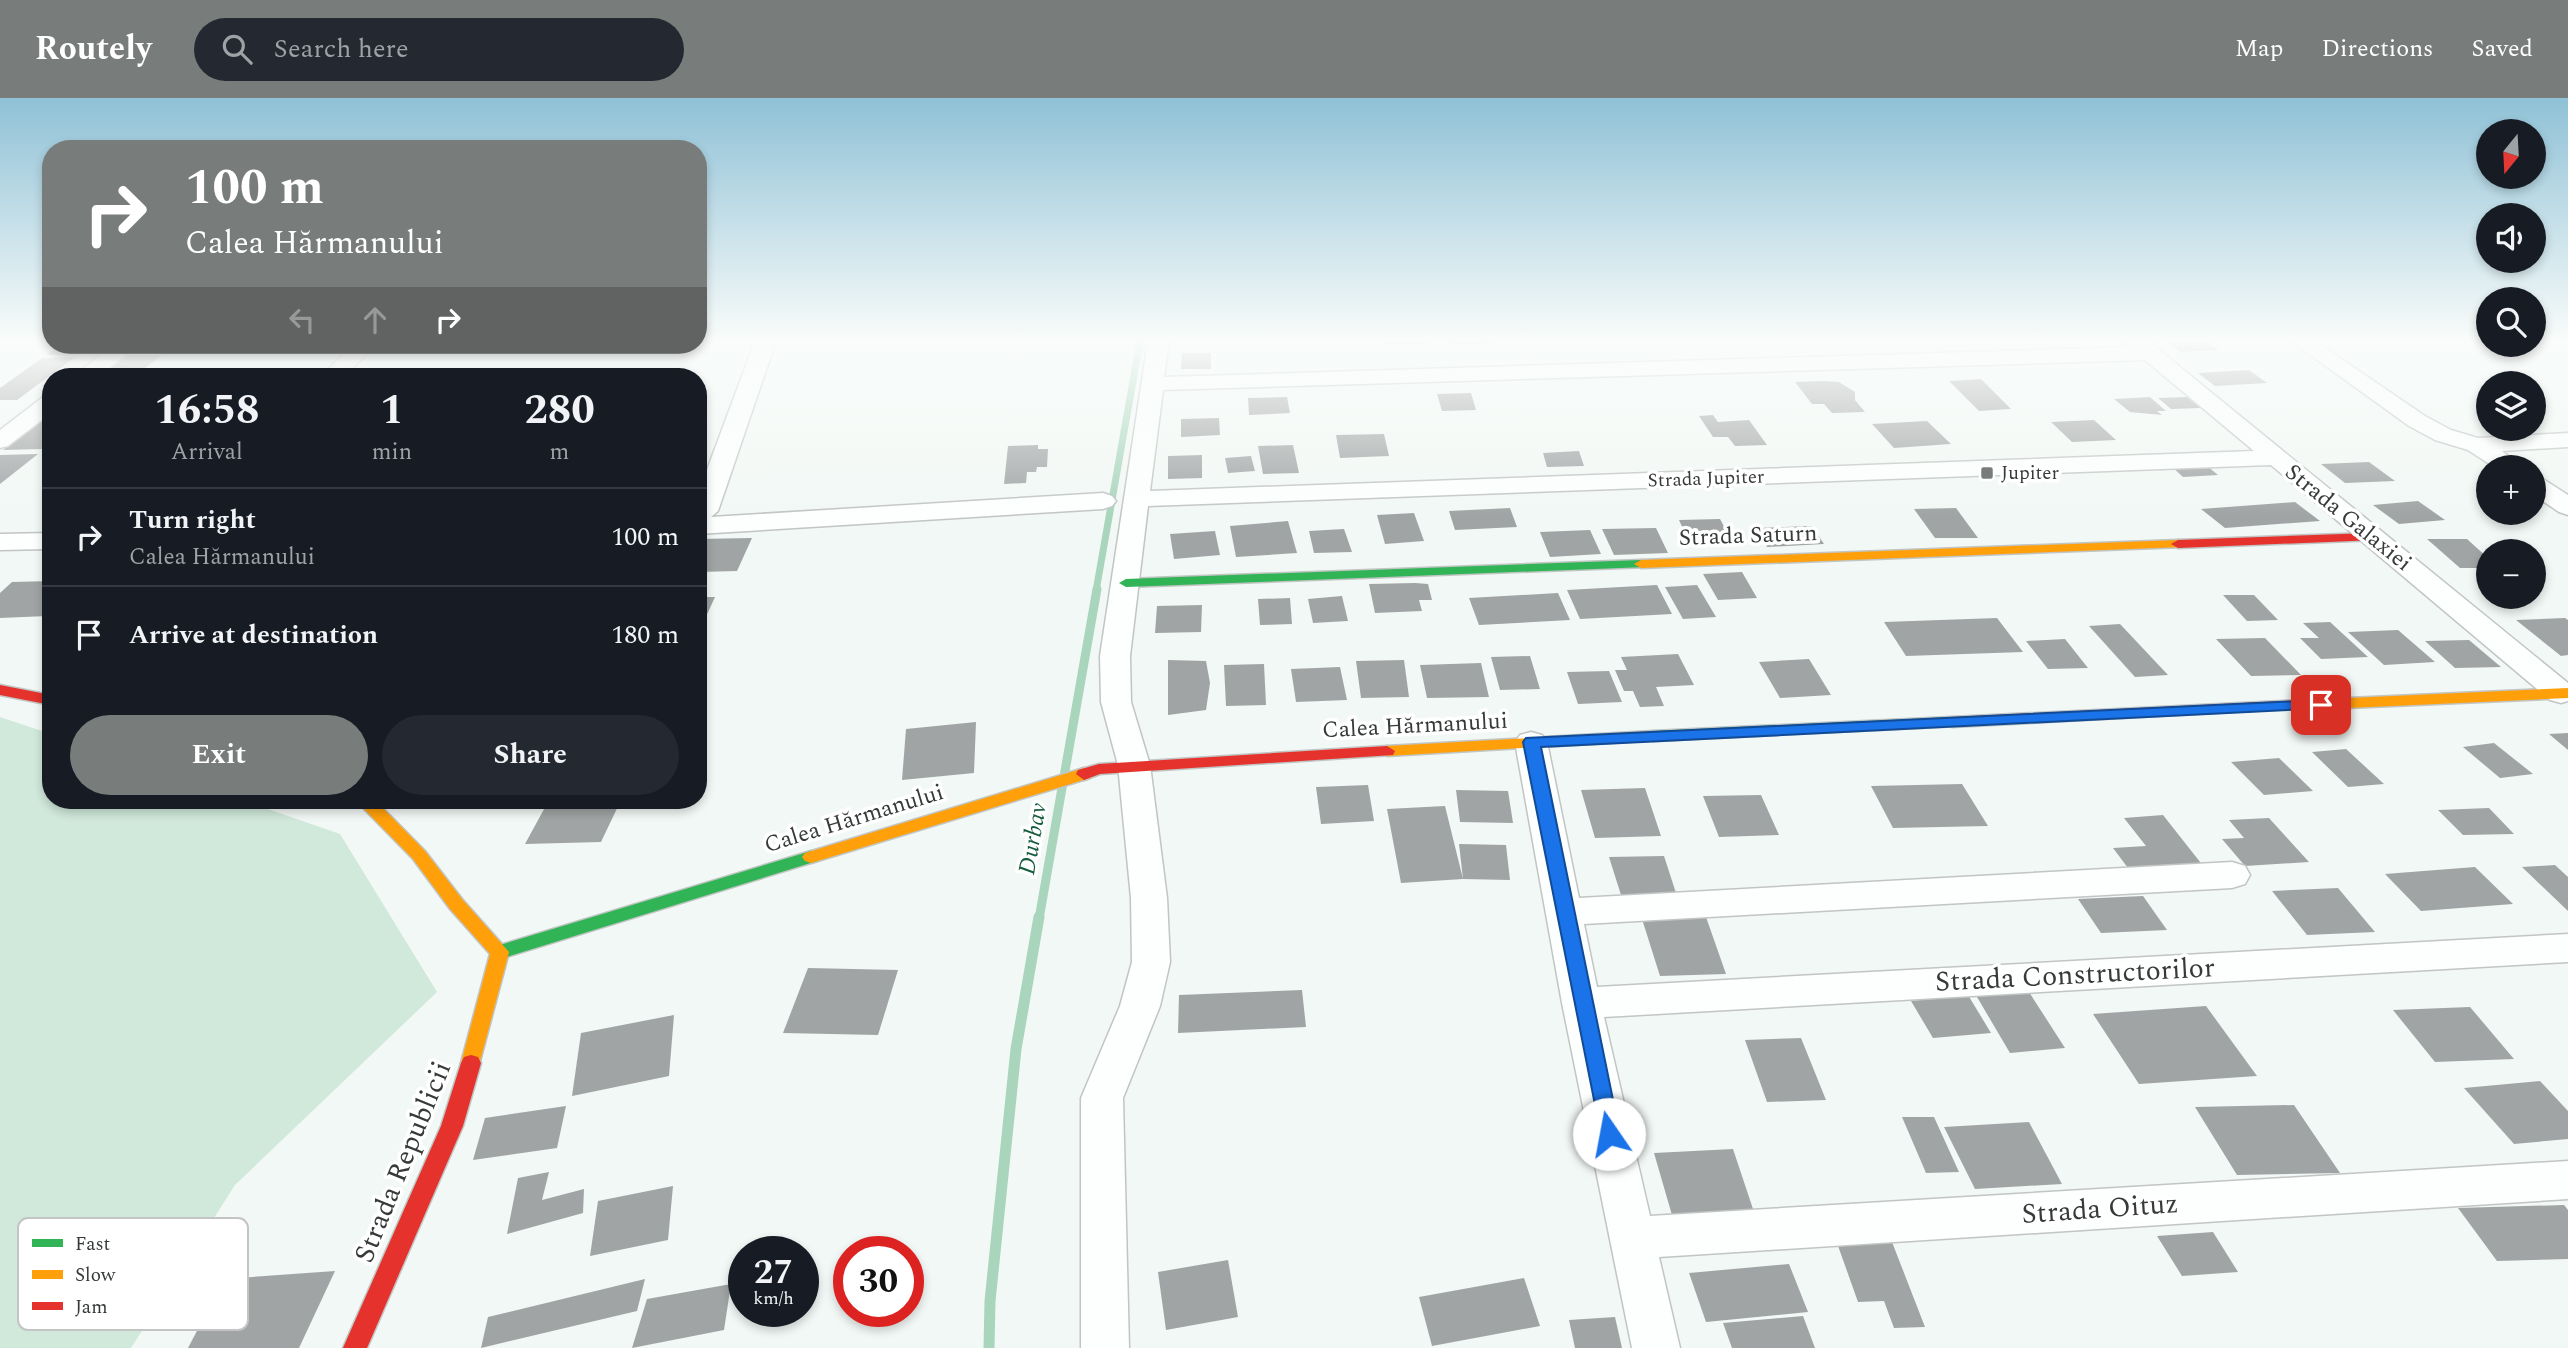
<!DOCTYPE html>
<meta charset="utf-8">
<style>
:root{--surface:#171b24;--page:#242831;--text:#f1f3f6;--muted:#9ea1a6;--line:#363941;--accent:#787c7a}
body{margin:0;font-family:Spectral,serif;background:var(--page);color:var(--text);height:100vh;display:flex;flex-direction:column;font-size:26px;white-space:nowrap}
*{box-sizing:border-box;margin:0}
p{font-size:23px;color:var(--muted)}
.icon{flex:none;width:38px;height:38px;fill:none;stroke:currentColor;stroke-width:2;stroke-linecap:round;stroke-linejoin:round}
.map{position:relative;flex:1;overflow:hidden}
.details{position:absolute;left:42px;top:270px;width:665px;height:441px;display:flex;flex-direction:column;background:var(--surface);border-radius:28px;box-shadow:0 4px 10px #0003}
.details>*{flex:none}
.top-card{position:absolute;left:42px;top:42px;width:665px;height:214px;border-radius:28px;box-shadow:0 4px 10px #0003;background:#787c7a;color:#fff;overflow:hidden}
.needle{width:46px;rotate:198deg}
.tools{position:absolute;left:2476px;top:21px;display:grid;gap:14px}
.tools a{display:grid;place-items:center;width:70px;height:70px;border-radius:50%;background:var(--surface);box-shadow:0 4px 10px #0003;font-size:35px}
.speed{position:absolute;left:728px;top:1138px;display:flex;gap:14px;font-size:35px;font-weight:700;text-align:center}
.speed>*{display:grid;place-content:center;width:91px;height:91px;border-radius:50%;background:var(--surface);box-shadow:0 4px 10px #0003;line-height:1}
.speed small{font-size:18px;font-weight:400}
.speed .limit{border:10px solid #d22;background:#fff;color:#111}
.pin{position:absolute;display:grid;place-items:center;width:60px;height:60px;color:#fff;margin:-30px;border-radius:14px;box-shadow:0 4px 10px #0006}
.me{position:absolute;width:77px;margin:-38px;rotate:348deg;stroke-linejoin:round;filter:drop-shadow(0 0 5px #0008)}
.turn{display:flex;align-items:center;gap:24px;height:147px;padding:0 28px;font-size:32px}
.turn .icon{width:91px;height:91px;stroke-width:2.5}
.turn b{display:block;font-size:49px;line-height:60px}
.lanes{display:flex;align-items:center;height:66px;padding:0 28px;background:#0003;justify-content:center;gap:35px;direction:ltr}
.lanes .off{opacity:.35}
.eta{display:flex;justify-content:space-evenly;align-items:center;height:119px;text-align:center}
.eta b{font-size:42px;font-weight:700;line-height:49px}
.button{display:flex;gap:14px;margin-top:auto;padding:14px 28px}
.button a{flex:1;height:80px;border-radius:42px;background:var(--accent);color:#fff;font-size:28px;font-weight:700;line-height:80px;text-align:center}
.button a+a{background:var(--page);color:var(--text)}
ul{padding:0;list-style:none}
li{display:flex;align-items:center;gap:21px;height:98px;padding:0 28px;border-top:2px solid var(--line)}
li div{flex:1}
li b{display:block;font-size:26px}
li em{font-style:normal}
header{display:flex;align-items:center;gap:42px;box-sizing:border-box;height:98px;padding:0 35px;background:var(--accent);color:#fff}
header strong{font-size:33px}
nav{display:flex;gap:38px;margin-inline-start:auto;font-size:24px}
.search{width:490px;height:63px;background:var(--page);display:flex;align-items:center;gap:18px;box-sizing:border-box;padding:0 24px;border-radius:38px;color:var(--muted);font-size:26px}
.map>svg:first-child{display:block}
</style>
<header>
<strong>Routely</strong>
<div class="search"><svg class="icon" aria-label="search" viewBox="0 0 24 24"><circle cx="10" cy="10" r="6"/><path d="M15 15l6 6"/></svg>Search here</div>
<nav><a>Map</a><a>Directions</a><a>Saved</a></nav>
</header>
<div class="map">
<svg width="2568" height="1250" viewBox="0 0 2568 1250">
<rect width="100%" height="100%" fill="#f2f8f5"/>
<path fill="#d0e9db" d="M0,619L51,636V702H242L340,736L437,894L235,1087L131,1250H0Z"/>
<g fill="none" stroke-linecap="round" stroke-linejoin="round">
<path stroke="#a9d5bc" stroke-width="7" d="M1096,493L1140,243"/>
<path stroke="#a9d5bc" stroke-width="9" d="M1039,821L1097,491"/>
<path stroke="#a9d5bc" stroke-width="11" d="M989,1250L990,1203L1016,951L1039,819"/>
</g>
<g fill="#a1a4a4">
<path d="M1385,243H1424L1425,246L1386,247Z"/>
<path d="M1452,243H1492V245L1453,246Z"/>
<path d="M2165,243H2205L2219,252L2180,254Z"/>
<path d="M60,247H93L81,256L46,257Z"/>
<path d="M137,247H173L165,253L127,254Z"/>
<path d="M1182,255H1211V271H1181Z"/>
<path d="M128,257H162L134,278H101Z"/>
<path d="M75,259L17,302H0V290L42,260Z"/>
<path d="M2249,272L2267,285L2215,288L2198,275Z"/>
<path d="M1981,281L2011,311L1979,313L1949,283Z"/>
<path d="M1822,283L1839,284L1855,294V302L1865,314L1832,315L1824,306H1812L1795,284Z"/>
<path d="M1471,295L1476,312L1442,313L1437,296Z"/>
<path d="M1287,299L1290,315L1249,317L1248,300Z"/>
<path d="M2150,299L2166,313H2157L2162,317L2130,314L2114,301Z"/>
<path d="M2187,299L2201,310L2171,311L2158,300Z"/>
<path d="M51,316V345L42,351L3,352Z"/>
<path d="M1713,317L1718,324L1749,322L1767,347L1735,348L1728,339H1713L1699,318Z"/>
<path d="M1219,320L1220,337L1181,339V321Z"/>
<path d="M2094,322L2116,342L2072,344L2051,324Z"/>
<path d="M1927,323L1951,346L1894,350L1872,326Z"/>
<path d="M1384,336L1389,358L1340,360L1336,337Z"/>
<path d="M1038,347V351H1048L1047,369H1037L1036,374H1027L1026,385L1004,386L1008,348Z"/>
<path d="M1293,347L1299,375L1263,376L1258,348Z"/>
<path d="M1579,353L1584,368L1547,369L1543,355Z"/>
<path d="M38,356L0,386V357Z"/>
<path d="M1202,357V380L1168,381V358Z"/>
<path d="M1251,358L1255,373L1228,375L1225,360Z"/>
<path d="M2369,364L2395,383L2345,385L2321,366Z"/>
<path d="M2206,367L2218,377L2183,379L2171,368Z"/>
<path d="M2418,403L2445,422L2399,426L2373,407Z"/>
<path d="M2295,404L2320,423L2225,430L2201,411Z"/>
<path d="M1510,410L1517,429L1455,432L1449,413Z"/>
<path d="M1956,410L1978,440H1935L1914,411Z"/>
<path d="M1414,415L1424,443L1385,446L1377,417Z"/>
<path d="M1720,421L1733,445L1690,446L1679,422Z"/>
<path d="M1288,423L1297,455L1236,459L1230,428Z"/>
<path d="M1812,428L1824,446L1767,449L1756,430Z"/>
<path d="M1656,430L1668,455L1614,457L1602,431Z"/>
<path d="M1344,431L1352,454L1314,455L1309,433Z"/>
<path d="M1590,432L1601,456L1550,459L1540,434Z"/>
<path d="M1215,433L1220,457L1174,461L1170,436Z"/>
<path d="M752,440L737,473L698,474V441Z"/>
<path d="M2427,441H2467L2488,460V470H2460Z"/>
<path d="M1742,474L1757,500L1718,502L1703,476Z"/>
<path d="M51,483V514L47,518L0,520V495L12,484Z"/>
<path d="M1415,485L1428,486L1432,502H1419L1422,513L1375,515L1369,486Z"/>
<path d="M1657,487L1672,516L1580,521L1567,492Z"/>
<path d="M1697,487L1716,519L1683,521L1665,489Z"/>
<path d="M1558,495L1570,522L1479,527L1469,500Z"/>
<path d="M2223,497H2254L2278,522L2247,523Z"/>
<path d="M1342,498L1348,523L1313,525L1308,501Z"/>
<path d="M698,499H715L698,536Z"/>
<path d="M1290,500L1292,526L1260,527L1258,501Z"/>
<path d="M1202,507L1201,534L1155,535L1157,508Z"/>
<path d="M1997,520L2023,554L1906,558L1884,524Z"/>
<path d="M2565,520L2568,522V557L2561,558L2516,522Z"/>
<path d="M2330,524L2368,559L2321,561L2300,540H2319L2303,525Z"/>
<path d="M2120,526L2168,577L2135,579L2089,528Z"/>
<path d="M2398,532L2435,564L2384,567L2348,534Z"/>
<path d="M2265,540L2301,577L2251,578L2216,541Z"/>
<path d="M2065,541L2088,570L2048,571L2026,543Z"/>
<path d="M2469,542L2501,569L2455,570L2425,543Z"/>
<path d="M1678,556L1694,587L1656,589L1664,608L1640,609L1633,593H1624L1615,572H1627L1621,559Z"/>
<path d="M1530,558L1540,591L1500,592L1491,559Z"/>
<path d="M1809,561L1831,597L1780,600L1759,564Z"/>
<path d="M1168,562L1206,563L1210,585L1206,612L1168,617Z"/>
<path d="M1404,562L1409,599L1361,600L1356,563Z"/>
<path d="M1481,565L1489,599L1427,600L1420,567Z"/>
<path d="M1264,566L1266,607L1226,608L1224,567Z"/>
<path d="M1340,569L1347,602L1296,604L1291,571Z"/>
<path d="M1609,573L1622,604L1578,606L1567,574Z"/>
<path d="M976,624L974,675L902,682L906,631Z"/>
<path d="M2568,635V652L2549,636Z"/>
<path d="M2494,645L2533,676L2500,680L2463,649Z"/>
<path d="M2346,651L2384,686L2348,689L2312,654Z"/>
<path d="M2279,660L2313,693L2264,697L2231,664Z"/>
<path d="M1962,686L1988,728L1893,730L1871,688Z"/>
<path d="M1368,687L1374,723L1321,726L1316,689Z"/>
<path d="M1645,690L1661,738L1595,740L1581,692Z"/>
<path d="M1456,692L1508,693L1513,725L1460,724Z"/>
<path d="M1761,697L1779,737L1719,739L1703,698Z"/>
<path d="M549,702H621L601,744L525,746Z"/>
<path d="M1445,708L1463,781L1459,746L1506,747L1510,782L1463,781L1401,785L1387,711Z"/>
<path d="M2489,710L2514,736L2463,737L2438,712Z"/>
<path d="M2163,717L2204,769L2131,774L2113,750L2146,748L2124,720Z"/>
<path d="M2269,720L2309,764L2245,768L2222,741L2244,740L2229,722Z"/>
<path d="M1664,758L1676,795L1621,797L1609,759Z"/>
<path d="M2555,767L2568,779V813L2522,769Z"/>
<path d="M2475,769L2513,806L2421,813L2385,776Z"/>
<path d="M2338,790L2375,834L2307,837L2272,793Z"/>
<path d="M2143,798L2167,832L2101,835L2078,801Z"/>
<path d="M1706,819L1726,876L1660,878L1642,821Z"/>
<path d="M808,870L898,872L878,937L783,935Z"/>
<path d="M1302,892L1306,929L1178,935L1179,897Z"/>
<path d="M2029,894L2065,950L2010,955L1977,899Z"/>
<path d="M1968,897L1991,935L1933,940L1911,903Z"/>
<path d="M2206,908L2257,978L2139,986L2093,916Z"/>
<path d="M2470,909L2514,961L2435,964L2393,912Z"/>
<path d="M674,917L669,978L572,998L581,935Z"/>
<path d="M1801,940L1826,1002L1767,1004L1745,942Z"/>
<path d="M2540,983L2568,1013V1041L2514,1046L2464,990Z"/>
<path d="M2294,1007L2340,1075L2237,1077L2195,1009Z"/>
<path d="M566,1008L557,1050L473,1062L485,1020Z"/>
<path d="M1902,1019H1934L1959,1074L1926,1075Z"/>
<path d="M2029,1024L2062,1086L1975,1091L1944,1029Z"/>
<path d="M1733,1051L1756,1120L1674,1124L1654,1055Z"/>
<path d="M549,1074L542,1102L584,1091L583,1115L507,1136L518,1080Z"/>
<path d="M673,1088L668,1142L590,1158L598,1103Z"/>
<path d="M2564,1107L2568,1112V1161L2497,1163L2458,1110Z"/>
<path d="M2213,1134L2238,1174L2182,1178L2157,1138Z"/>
<path d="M1892,1144L1925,1229L1894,1230L1884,1203L1858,1204L1837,1145Z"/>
<path d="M1228,1162L1238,1219L1166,1232L1158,1174Z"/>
<path d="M1789,1166L1808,1214L1706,1224L1689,1175Z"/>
<path d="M335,1173L299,1250H188L224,1181Z"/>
<path d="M1524,1180L1540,1228L1432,1248L1419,1199Z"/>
<path d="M645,1181L637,1213L481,1250L488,1219Z"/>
<path d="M731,1186L724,1232L632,1250L647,1201Z"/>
<path d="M1803,1218L1815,1250H1732L1723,1225Z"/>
<path d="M1615,1219L1622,1250H1575L1569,1222Z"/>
</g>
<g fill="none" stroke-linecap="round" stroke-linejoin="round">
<g stroke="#c1c5c3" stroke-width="3">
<g id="street">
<path d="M755,243H776L718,413L711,419L1103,395L1112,398L1116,403L1112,408L1103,411L698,436V420H702L698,419V396Z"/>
<path d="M1148,243H1169L1164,279L2130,249L2126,243H2148L2568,585V603L2561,605L2550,602L2271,367L1148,408L1130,558L1131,604L1150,667L1167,800L1170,864L1160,908L1123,1000L1129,1250H1081V1000L1120,908L1132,864L1131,800L1118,667L1101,604L1100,558ZM2145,262L2254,353L1150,393L1163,292Z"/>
<path d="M2291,243H2315L2425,318L2451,332L2478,340L2568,335V349L2502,353L2522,369H2494L2468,352L2435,342L2409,328Z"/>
<path d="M113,247H137L99,278H74Z"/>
<path d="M352,247H375L345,278H322Z"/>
<path d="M51,297V315L8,348L0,350V332L43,299Z"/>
<path d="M2534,378L2543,381L2568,397V417L2559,414L2534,397Z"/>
<path d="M51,435V451L0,452V436Z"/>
<path d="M1531,634L1542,637L1547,644L1579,800L2232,764L2245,768L2250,777L2245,786L2232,790L1584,826L1597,889L2568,836V864L1604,919L1650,1118L2568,1063V1101L1659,1159L1680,1250H1632L1562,905L1515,644L1520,637Z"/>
</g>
</g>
<g stroke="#c1c5c3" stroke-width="3">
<g id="fast">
<path d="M1641,462L1646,463L1648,466L1646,469L1126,489L1119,485L1126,481Z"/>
<path d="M1952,619L1960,624L1958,628L1653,643L1645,638L1653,633Z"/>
<path d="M811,753L817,755L820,759L817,763L500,861L493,859L491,854L493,849L500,847Z"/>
</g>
</g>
<g stroke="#c1c5c3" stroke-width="3">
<g id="slow">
<path d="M2178,442L2183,443V449L1641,470L1634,466L1641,462Z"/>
<path d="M2568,590V600L2304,612L2296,607L2304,602Z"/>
<path d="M1653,633L1661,638L1659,642L1387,658L1379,653L1387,648Z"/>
<path d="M1084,670L1092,676L1090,680L811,765L805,763L802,759L805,755Z"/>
<path d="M351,702H375L425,753L462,801L509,854L478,971L471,973L464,971L461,965L490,856L450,811L413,761L363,710L353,706Z"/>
</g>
</g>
<g stroke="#c1c5c3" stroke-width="3">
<g id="jam">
<path d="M2371,435L2376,436V442L2178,450L2171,446L2178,442Z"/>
<path d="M0,587L51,597V607L0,597Z"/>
<path d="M2304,602L2309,604L2312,607L2309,610L1952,629L1944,624L1952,619Z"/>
<path d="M1387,648L1395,653L1393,657L1100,676L1084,682L1076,676L1078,672L1099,666Z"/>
<path d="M471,957L478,959L481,965L463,1028L367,1250H343L441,1028L461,965L464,959Z"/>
</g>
</g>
<use href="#street" fill="#fdfefe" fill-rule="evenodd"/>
<use href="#fast" fill="#30b455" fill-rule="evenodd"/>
<use href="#slow" fill="#ff9f0a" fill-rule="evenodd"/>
<use href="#jam" fill="#e5322d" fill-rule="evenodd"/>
</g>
<linearGradient id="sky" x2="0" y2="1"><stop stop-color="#8fc1d6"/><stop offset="0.58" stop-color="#f9fcfa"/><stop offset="1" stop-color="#f9fcfa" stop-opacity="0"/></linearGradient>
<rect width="2568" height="418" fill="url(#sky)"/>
<path fill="#1a73e8" stroke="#114b97" stroke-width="2" d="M2321,602L2329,607L2327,610L1541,649L1620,1036L1617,1042L1609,1045L1602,1042L1523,644L1526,640Z"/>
<rect fill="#787c7a" stroke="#fff" stroke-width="2.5" x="1980" y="368" width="14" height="14" rx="3.5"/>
<g text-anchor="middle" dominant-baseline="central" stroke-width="7" stroke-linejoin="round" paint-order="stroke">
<g font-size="19" fill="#363a38" stroke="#fff" text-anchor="start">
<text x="2001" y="375">Jupiter</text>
</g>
<g font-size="19" fill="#363a38" stroke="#fff">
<text transform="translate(1706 381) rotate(-2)">Strada Jupiter</text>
</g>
<g font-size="23" fill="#363a38" stroke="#fff">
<text transform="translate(2348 420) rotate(39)">Strada Galaxiei</text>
<text transform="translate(1748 438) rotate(-2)">Strada Saturn</text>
<text transform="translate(1415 628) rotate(-3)">Calea Hărmanului</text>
<text transform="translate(854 721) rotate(-17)">Calea Hărmanului</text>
</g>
<g font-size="24" font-style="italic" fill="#165d3d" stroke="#fff">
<text transform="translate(1033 741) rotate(-80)">Durbav</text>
</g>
<g font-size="28" fill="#363a38" stroke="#fff">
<text transform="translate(2075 877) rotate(-3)">Strada Constructorilor</text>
<text transform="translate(403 1064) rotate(-68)">Strada Republicii</text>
<text transform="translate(2100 1111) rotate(-4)">Strada Oituz</text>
</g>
</g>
<rect x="18" y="1120" width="230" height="112" rx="10" fill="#fff" stroke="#c3c4c3" stroke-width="2"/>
<rect x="32" y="1141" width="31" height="8" fill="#30b455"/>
<rect x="32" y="1172" width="31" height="9" fill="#ff9f0a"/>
<rect x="32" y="1204" width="31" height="8" fill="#e5322d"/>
<g font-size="19" fill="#363a38">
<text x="75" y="1152">Fast</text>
<text x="75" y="1183">Slow</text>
<text x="75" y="1215">Jam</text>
</g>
</svg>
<div class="tools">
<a><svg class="needle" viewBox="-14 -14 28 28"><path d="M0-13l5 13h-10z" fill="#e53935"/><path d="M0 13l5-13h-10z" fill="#9ea1a6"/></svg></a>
<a><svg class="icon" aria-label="sound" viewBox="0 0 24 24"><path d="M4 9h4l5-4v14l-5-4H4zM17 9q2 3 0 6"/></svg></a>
<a><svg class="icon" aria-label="search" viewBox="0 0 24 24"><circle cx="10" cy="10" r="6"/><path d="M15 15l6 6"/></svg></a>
<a><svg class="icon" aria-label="layers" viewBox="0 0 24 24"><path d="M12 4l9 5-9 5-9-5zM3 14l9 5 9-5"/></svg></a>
<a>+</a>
<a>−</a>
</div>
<div class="speed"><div>27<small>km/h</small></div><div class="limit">30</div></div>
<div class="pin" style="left:2321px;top:607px;background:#d93025"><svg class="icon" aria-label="arrive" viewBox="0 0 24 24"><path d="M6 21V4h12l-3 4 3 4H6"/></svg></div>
<svg class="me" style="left:1609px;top:1036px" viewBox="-20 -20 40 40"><circle r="19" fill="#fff"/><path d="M0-13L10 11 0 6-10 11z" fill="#1a73e8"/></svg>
<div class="top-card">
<div class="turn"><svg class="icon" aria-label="right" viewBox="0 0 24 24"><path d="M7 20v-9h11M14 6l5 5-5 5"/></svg><div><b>100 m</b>Calea Hărmanului</div></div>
<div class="lanes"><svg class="icon off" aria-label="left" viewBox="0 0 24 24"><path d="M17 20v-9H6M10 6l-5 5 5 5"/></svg><svg class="icon off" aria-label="ahead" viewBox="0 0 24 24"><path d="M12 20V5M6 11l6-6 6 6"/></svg><svg class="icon" aria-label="right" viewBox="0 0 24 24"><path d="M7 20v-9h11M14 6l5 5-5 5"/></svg></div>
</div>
<section class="details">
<div class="eta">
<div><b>16:58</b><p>Arrival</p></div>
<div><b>1</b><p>min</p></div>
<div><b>280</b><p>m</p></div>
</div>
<ul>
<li><svg class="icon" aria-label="right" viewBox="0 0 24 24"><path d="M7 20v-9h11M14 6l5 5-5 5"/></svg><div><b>Turn right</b><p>Calea Hărmanului</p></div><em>100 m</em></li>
<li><svg class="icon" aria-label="arrive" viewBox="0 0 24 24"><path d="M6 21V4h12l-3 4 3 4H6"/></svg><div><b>Arrive at destination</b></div><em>180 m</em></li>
</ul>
<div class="button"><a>Exit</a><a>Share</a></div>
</section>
</div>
